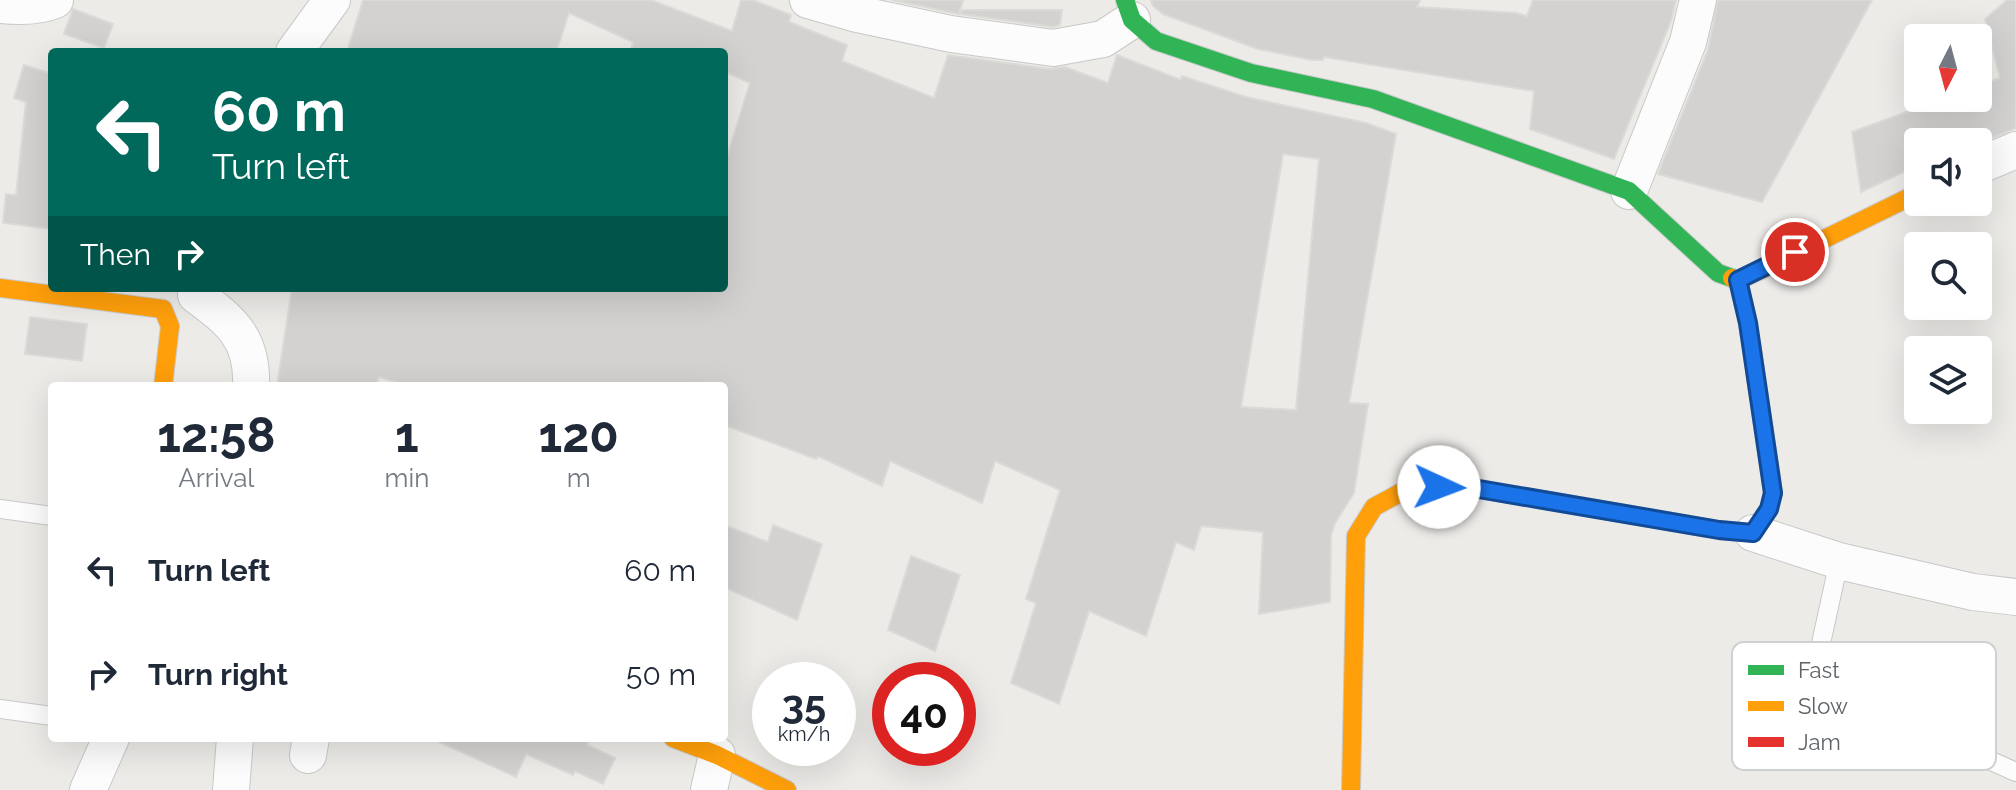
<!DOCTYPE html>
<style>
:root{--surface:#fff;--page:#f6f6f7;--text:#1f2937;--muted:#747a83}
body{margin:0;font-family:Raleway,sans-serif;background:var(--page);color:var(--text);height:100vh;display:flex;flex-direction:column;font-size:30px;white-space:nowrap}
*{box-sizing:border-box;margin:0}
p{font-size:26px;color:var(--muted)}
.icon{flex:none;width:44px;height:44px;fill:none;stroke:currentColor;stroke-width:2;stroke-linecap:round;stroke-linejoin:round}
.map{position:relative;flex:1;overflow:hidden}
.drawer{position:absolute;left:48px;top:382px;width:680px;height:360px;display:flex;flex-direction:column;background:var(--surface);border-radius:8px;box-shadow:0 8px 32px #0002}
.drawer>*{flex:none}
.guide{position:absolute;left:48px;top:48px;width:680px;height:244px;border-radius:8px;box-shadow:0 8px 32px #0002;background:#00695c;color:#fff;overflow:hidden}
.needle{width:52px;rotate:186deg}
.fabs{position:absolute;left:1904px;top:24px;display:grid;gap:16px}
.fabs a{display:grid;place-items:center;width:88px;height:88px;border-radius:8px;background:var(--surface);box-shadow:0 8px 32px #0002;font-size:40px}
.speed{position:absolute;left:752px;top:662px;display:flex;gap:16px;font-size:40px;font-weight:700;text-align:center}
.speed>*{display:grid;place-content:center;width:104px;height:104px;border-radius:50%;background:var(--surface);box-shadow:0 8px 32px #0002;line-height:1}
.speed small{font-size:20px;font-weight:400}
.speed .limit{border:12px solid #d22;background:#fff;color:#111}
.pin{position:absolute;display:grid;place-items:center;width:68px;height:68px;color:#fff;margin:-34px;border:4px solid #fff;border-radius:50%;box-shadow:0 2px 8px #0007}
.me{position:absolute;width:88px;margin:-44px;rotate:92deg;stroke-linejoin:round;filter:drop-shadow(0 0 6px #0008)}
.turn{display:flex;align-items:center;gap:28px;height:168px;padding:0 32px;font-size:36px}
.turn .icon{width:104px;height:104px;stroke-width:2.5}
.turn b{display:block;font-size:56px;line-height:68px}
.then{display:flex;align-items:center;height:76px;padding:0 32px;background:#0003;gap:16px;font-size:30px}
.eta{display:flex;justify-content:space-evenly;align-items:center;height:136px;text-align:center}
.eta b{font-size:48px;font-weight:700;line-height:56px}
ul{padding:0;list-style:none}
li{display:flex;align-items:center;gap:24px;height:104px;padding:0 32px}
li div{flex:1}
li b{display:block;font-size:30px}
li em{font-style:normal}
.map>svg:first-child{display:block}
</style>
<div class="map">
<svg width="2016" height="790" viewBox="0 0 2016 790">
<rect width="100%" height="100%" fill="#edebe8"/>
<g fill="#d4d2d1" stroke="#dcdad7" stroke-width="2" fill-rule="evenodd">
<path d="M363,0H651L732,31L741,0H753L791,15L789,22L847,45L842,61L934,98L948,55L1050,69L1065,67L1108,83L1117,55L1181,80L1182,76L1246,97L1366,123L1396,134L1349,403L1368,404L1354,493L1335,523L1331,535L1330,602L1259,614L1263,532L1201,526L1194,550L1176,542L1146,636L1089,611L1059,704L1011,683L1036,603L1026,599L1060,490L995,461L982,503L890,461L882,486L818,456L816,459L724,425V386H409L379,377L376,386H277L292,288H724V167L750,83L724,71V52H630L633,42L569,13L556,52H347ZM1283,154L1319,159L1296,410L1241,407Z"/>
<path d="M892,0H963L959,14Z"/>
<path d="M1151,0H1420L1417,7L1516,13L1527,16L1533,0H1676L1671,21L1614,159L1530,129L1534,91L1324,57L1323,60H1312L1258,49L1163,14L1153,6Z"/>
<path d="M1718,0H1872L1762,202L1658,174L1708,50Z"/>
<path d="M2007,0H2016V128L1981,142H1918V168L1908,170L1861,192L1852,132L1945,98H1978V86L2000,78L1985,19Z"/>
<path d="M73,9L113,24L104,48L64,34Z"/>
<path d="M962,10H1062L1060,25L1053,27L960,14Z"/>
<path d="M24,65L52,74V229L3,223L6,194L16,195L26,102L14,98Z"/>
<path d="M30,317L87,324L82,361L25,354Z"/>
<path d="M724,525L768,542L773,525L822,544L797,620L724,587Z"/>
<path d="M911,556L960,575L935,651L888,630Z"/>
<path d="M431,738H590L587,745L615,758L603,784L575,771L573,775L526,754L516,777Z"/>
</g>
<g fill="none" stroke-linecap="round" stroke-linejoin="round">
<g stroke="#c8c8c9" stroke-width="20">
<g id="lane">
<path d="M0,509L52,516"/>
<path d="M1839,561L1818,657L1823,677L1832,690L2016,772"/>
<path d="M0,709L52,716"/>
</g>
</g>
<g stroke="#c8c8c9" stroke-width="38">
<g id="street">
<path d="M808,0L857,14L951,34L1053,48L1103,39L1132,20"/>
<path d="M0,5C18,7 38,7 55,0"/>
<path d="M294,52L332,0"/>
<path d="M1978,166L2016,150"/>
<path d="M1629,191L1688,42L1698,0"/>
<path d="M196,295C231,321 253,338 251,386"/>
<path d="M1753,533L1839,561L1973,592L2016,597"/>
<path d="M308,755L311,738"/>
<path d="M88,790L111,738"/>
<path d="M231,790L235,738"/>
<path d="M709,790L717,755"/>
</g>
</g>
<g stroke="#c9caca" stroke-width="20">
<path id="fast" d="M1125,0L1132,20L1156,41L1251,73L1373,99L1629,191L1718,273L1732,278"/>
</g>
<g stroke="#c9caca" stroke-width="20">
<g id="slow">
<path d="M1732,278L1738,280L1761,270L1918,193"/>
<path d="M0,288L163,309L170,326L163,386"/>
<path d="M673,738L717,755L787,790"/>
<path d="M1351,790L1356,536L1374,507L1411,487H1467L1486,490"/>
</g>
</g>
<g stroke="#c9caca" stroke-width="20">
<path id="jam" d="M1486,490L1719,530L1753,533L1769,509L1773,493L1748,323L1738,280"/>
</g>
<use href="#lane" stroke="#fcfcfc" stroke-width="18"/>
<use href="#street" stroke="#fcfcfc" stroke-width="36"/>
<use href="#fast" stroke="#30b455" stroke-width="18"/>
<use href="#slow" stroke="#ff9f0a" stroke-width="18"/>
<use href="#jam" stroke="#e5322d" stroke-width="18"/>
</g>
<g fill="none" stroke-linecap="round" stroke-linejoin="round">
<g stroke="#114b97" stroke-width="20">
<path id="route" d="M1439,487H1467L1719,530L1753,533L1769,509L1773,493L1748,323L1738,280L1795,252"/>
</g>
<use href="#route" stroke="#1a73e8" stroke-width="14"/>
</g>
<rect x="1732" y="642" width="264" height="128" rx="12" fill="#fff" stroke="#ced0d1" stroke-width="2"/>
<rect x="1748" y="665" width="36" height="10" fill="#30b455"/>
<rect x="1748" y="701" width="36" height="10" fill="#ff9f0a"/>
<rect x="1748" y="737" width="36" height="10" fill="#e5322d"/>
<g font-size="22" fill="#5d6266">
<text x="1798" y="678">Fast</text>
<text x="1798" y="714">Slow</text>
<text x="1798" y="750">Jam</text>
</g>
</svg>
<div class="fabs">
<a><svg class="needle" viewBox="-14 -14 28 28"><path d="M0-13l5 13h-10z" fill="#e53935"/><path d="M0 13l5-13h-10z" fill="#747a83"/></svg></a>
<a><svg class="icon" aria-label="sound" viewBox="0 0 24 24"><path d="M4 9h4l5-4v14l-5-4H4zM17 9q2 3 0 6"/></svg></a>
<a><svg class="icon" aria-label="search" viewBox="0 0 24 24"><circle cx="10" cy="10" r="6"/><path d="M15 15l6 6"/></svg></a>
<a><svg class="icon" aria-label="layers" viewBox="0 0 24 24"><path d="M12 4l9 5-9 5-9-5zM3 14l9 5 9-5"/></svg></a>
</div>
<div class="speed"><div>35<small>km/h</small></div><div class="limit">40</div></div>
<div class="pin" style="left:1795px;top:252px;background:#d93025"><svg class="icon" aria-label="arrive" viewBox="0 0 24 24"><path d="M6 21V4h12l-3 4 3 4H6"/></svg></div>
<svg class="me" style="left:1439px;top:487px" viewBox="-20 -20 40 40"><circle r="19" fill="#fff"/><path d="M0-13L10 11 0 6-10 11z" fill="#1a73e8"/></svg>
<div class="guide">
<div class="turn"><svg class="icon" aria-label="left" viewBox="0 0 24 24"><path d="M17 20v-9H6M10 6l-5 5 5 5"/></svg><div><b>60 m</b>Turn left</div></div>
<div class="then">Then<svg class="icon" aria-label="right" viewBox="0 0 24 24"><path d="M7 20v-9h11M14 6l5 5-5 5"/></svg></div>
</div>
<section class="drawer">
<div class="eta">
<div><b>12:58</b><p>Arrival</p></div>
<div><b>1</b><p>min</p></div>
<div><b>120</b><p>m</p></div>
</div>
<ul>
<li><svg class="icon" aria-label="left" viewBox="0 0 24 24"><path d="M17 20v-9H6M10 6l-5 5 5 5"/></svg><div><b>Turn left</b></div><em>60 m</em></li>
<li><svg class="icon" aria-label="right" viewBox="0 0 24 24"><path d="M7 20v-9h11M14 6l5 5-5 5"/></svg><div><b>Turn right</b></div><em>50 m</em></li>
</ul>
</section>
</div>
